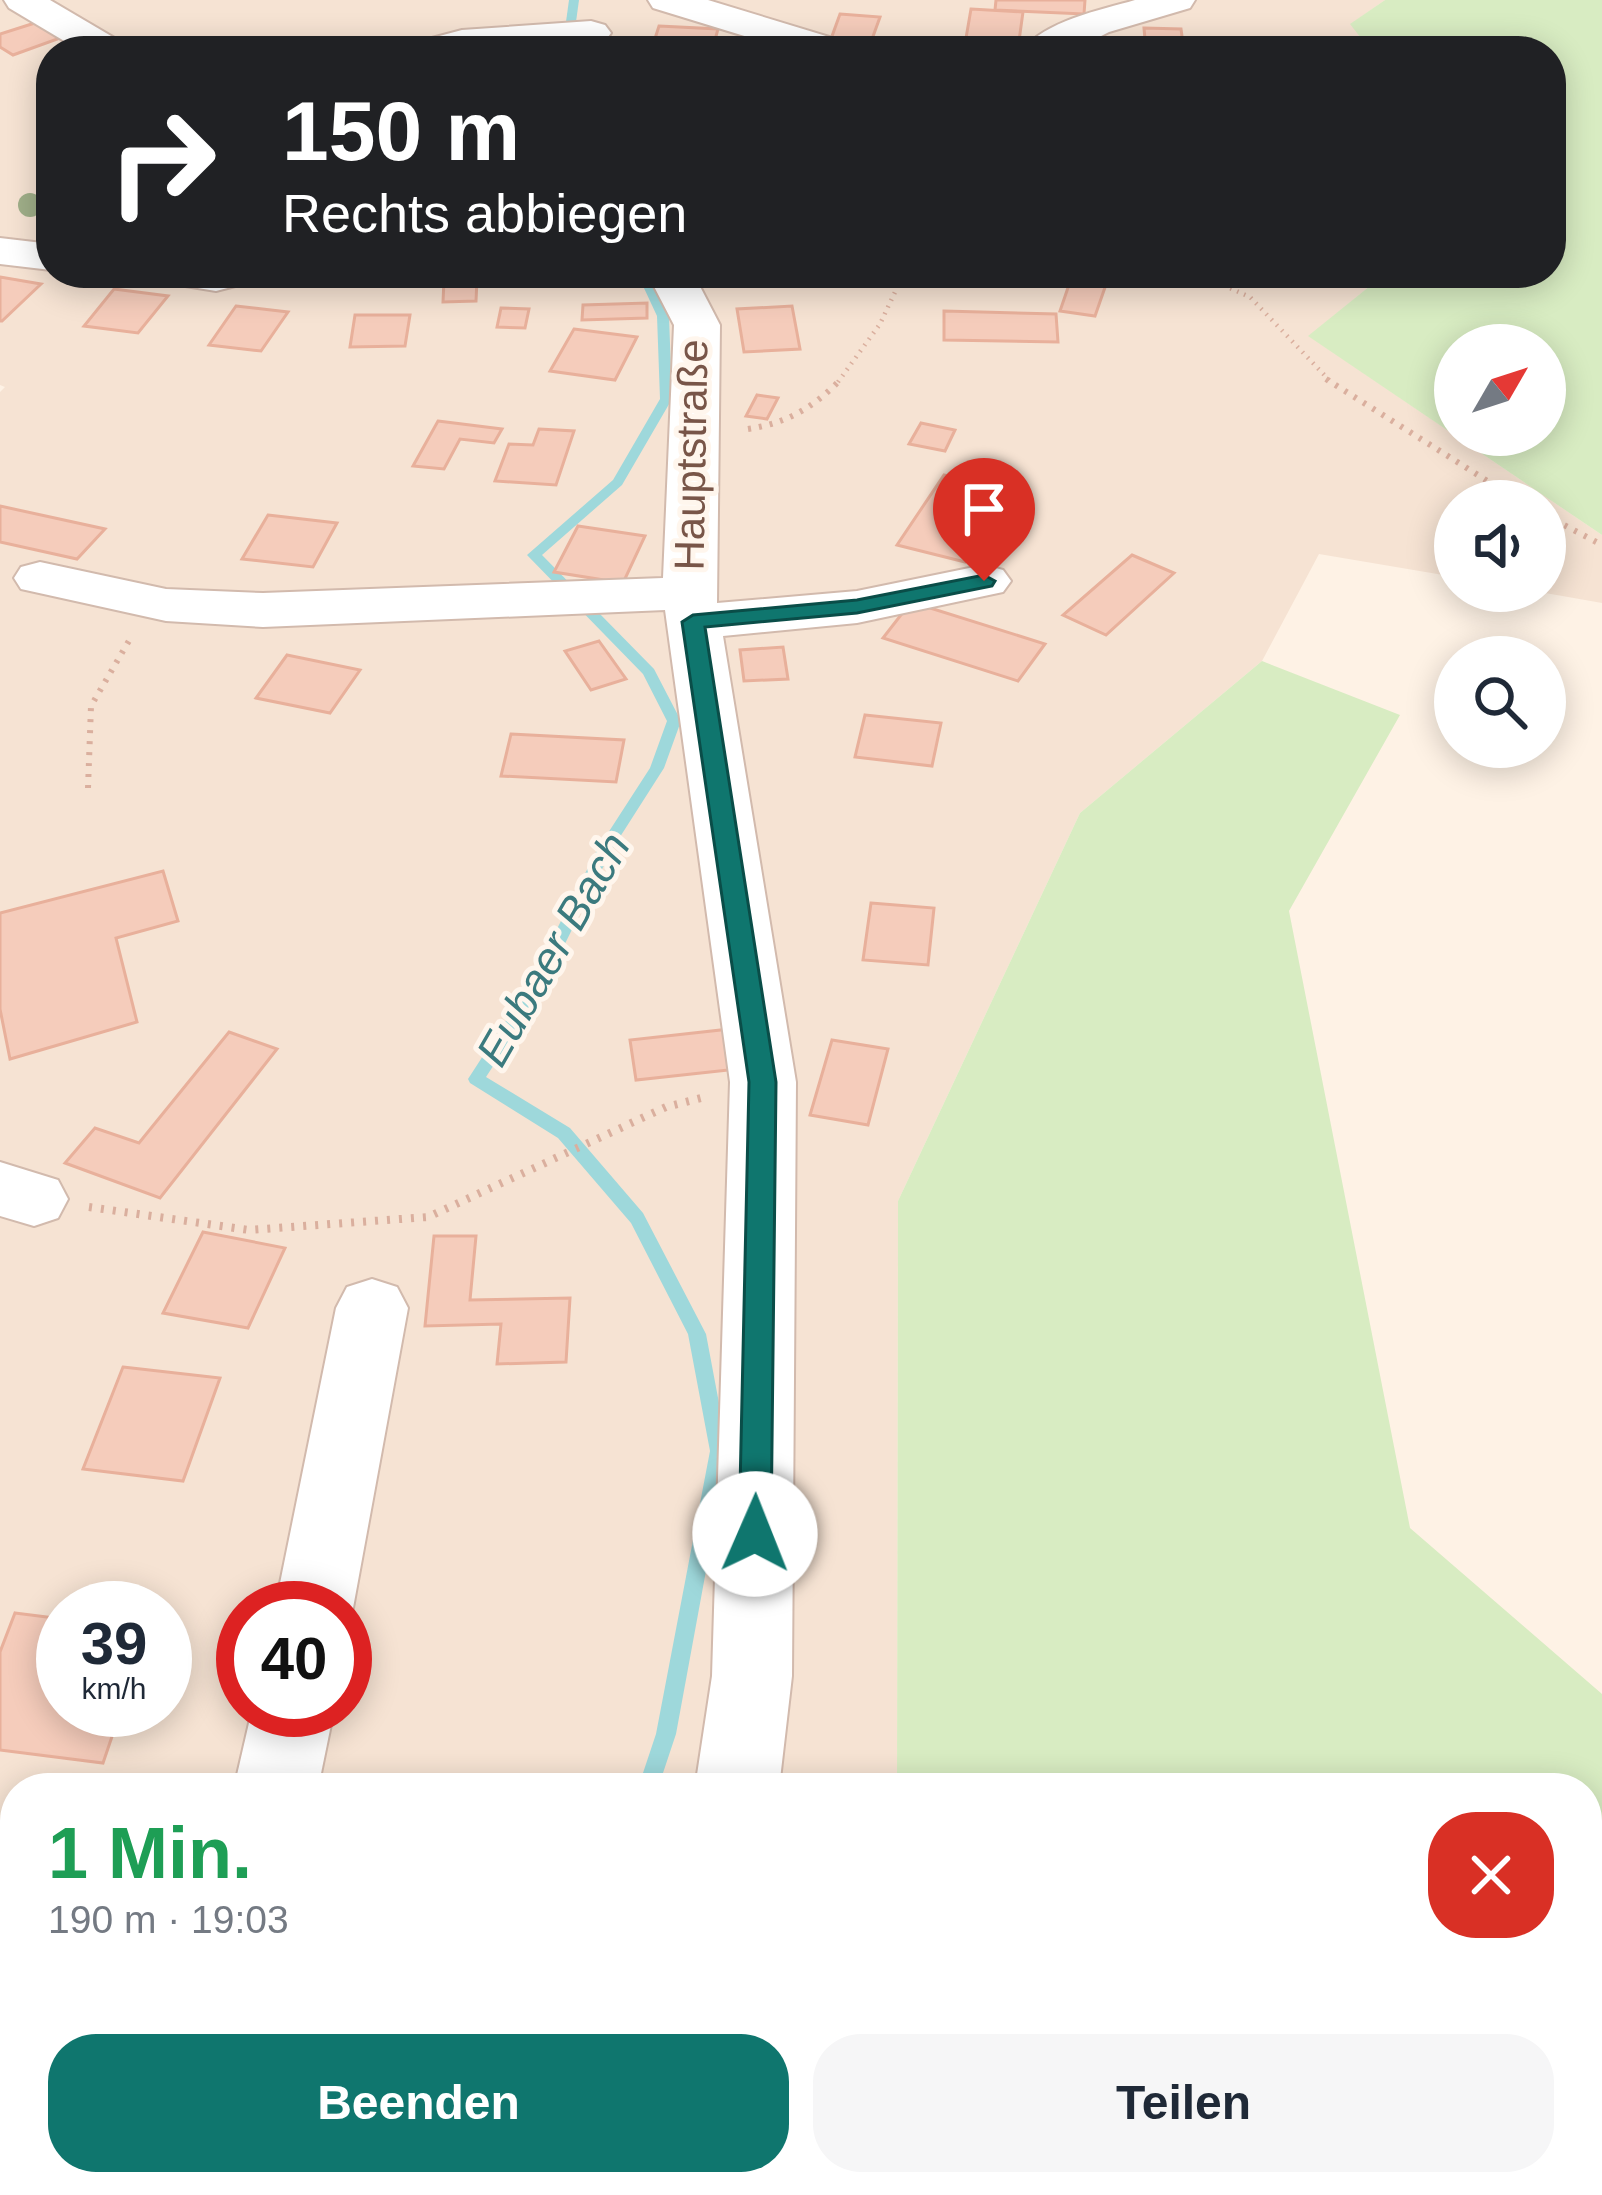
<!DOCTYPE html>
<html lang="de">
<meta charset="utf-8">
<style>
:root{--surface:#fff;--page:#f6f6f7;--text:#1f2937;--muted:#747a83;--accent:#0f766e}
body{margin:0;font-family:Helvetica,sans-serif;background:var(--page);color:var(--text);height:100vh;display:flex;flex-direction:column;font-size:45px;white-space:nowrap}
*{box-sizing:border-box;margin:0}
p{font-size:39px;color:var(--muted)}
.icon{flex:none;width:66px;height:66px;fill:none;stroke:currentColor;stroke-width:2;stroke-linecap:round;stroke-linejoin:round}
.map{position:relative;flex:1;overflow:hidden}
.sheet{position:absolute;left:0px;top:1773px;width:1602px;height:423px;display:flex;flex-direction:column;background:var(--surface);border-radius:48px 48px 0 0;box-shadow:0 6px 30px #0003}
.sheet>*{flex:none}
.banner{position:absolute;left:36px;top:36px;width:1530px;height:252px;border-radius:48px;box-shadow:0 6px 30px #0003;background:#202124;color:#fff;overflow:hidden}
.needle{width:78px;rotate:51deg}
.tools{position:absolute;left:1434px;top:324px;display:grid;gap:24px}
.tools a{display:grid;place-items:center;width:132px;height:132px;border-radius:50%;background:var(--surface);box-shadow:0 6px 30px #0003;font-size:60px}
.speed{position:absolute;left:36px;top:1581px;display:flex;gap:24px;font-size:60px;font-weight:700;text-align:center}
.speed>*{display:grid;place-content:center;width:156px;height:156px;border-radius:50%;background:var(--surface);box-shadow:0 6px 30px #0003;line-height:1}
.speed small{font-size:30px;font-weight:400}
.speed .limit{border:18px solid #d22;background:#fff;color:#111}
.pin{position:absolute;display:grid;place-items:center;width:102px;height:102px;color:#fff;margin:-123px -51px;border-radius:50% 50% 50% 0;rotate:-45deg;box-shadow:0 0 12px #0007}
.pin .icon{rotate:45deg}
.me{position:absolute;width:132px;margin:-66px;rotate:1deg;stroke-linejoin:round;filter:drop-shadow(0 0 9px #0008)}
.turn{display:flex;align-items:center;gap:42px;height:252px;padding:0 48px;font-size:54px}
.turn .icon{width:156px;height:156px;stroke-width:2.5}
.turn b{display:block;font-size:84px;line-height:102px}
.round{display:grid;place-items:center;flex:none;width:126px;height:126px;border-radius:48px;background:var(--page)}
.head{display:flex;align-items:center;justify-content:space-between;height:204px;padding:0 48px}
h1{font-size:72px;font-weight:800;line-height:90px;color:#1e9e55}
.button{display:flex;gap:24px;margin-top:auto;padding:24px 48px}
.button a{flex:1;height:138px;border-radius:48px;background:var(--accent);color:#fff;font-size:48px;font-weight:800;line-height:138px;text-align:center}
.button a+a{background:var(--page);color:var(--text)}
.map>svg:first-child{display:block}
</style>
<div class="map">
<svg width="1602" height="2195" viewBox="0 0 1602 2195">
<rect width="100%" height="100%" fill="#fef2e5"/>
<path fill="#f6e3d3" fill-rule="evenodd" d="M0,0H1385L1351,24L1371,51H51V273H1386L1309,336L1602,535V603L1534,591H1545V501H1455V577L1319,554L1262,661L1080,813L898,1201L897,1788H15V2181H1129L1131,2195H0V392L5,387L0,385ZM63,1608H165V1710H63ZM243,1608H345V1710H243Z"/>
<g fill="#d8ecc2" fill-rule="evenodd">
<path d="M1385,0H1602V535L1308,336L1386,273H1551V51H1371L1350,24ZM1455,345H1545V435H1455Z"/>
<path d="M1262,661L1400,715L1289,911L1410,1528L1602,1694V2195H1131L1129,2181H1587V1788H897L898,1201L1080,813Z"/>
</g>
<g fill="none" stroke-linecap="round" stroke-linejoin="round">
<g fill="#9ed8db" fill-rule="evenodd">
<path d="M569,0H579L572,51H562Z"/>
<path d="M637,273H649L669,316L672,399L622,485L542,555L654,669L681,721L664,768L611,851L540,994L486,1077L570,1128L643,1213L706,1334L728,1451L676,1734L658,1788H638L656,1734L710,1451L688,1334L631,1223L558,1138L470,1083L468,1079L527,988L597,850L650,768L667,721L643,674L527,555L613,480L660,399L657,316Z"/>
<rect x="551" y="2181" width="24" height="14"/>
</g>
</g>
<g fill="#f5ccbb" stroke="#e8b09b" stroke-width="3">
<path d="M996,0H1085L1084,14L995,10Z"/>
<path d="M971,9L1023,12L1019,41L966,38Z"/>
<path d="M840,14L880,17L871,42L831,39Z"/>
<path d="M38,22L63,37L13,55L0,47V34Z"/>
<path d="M659,26L718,29L712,51H651Z"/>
<path d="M1144,28L1181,29L1184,51H1146Z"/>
<path d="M1073,273H1110L1095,316L1060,311Z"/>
<path d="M0,277L41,284L2,321H0Z"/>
<path d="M477,279L476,301L443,302L444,280Z"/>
<path d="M114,289L168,296L138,333L84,326Z"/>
<path d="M647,303V318L582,320L583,305Z"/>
<path d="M236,306L288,312L261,351L209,345Z"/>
<path d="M792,306L800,349L744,352L737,309Z"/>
<path d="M501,308L529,309L525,328L497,327Z"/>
<path d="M944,311L1056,314L1058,342L944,340Z"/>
<path d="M355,315H410L405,346L350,347Z"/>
<path d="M574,329L637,337L615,380L550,371Z"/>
<path d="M757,395L778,398L767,419L746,416Z"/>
<path d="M438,421L502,429L494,443L460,439L444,469L413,466Z"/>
<path d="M921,423L955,430L945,451L909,444Z"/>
<path d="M539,429L574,431L556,485L495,481L509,444L533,445Z"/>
<path d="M944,475L1009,491L965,562L897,545Z"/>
<path d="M0,506L105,529L77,559L0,542Z"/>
<path d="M268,515L337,523L313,567L242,559Z"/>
<path d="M578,526L645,536L623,583L554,572Z"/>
<path d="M1132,555L1174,573L1106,635L1063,615Z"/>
<path d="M911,602L1045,644L1018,681L883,638Z"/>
<path d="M599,641L626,679L591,690L565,651Z"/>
<path d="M783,647L788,679L744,681L740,650Z"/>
<path d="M287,655L360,670L330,713L256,698Z"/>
<path d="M865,715L941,723L932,766L855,757Z"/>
<path d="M511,734L624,740L616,782L501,776Z"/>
<path d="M163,871L178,921L116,938L137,1022L10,1059L0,1009V913Z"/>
<path d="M871,903L934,908L928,965L863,960Z"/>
<path d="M739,1028L747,1068L636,1080L630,1040Z"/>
<path d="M229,1032L277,1049L160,1198L65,1163L95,1128L139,1143Z"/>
<path d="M832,1040L888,1049L868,1125L810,1115Z"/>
<path d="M203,1232L285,1248L248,1328L163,1313Z"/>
<path d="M434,1236H476L470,1300L570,1298L566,1362L497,1364L501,1324L425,1326Z"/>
<path d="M123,1367L220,1378L183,1481L83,1469Z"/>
<path d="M15,1613L63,1619V1710H121L103,1763L0,1750V1652Z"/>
<path d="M0,1951H15V2125L0,2124Z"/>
<path d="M710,2185L788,2195H709Z"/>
</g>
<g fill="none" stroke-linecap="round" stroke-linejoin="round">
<g stroke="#d2baad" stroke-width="4">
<g id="minor">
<path d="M4,0H50L123,43L129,51H81L9,8Z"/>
<path d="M648,0H708L849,43L855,51H793L653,8Z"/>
<path d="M1135,0H1195L1190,8L1109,32L1072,51H1022C1044,21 1101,10 1135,0Z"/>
<path d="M591,21L605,25L611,33L605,41L502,51H407L413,43L462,30Z"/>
<path d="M0,238L51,244V270L0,264Z"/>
<path d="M160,273H254L247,283L216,291L167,283Z"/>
<path d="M647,273H693L720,325L717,603L857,591L984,565L1003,570L1011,581L1003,592L857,623L723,636L796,1082L792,1676L779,1788H695L712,1676L730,1082L665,610L263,627L166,621L21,589L14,578L21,567L40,562L166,589L263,593L663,578L674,325Z"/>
<path d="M0,1162L58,1180L68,1199L58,1218L34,1226L0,1216Z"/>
<path d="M372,1279L397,1287L408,1308L353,1608L345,1626V1608H275L336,1308L347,1287Z"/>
<path d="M252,1710H334L318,1788H234Z"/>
<path d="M136,2181H230L227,2195H133Z"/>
<path d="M613,2181H707L704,2195H610Z"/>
</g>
</g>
<g stroke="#daaf9e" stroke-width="4.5" stroke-dasharray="1.5 6" stroke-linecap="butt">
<path d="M1196,273L1250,297L1331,382"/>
<path d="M838,382L880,324L904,273"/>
</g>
<g stroke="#daaf9e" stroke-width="6" stroke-dasharray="3 8" stroke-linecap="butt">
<path d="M1326,379L1519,501"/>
<path d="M748,429C787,423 813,408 841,379"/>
<path d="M1545,515L1602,545"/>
<path d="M88,788L91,706L130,639"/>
</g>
<path stroke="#daaf9e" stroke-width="8" stroke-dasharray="3 9" stroke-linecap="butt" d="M89,1207L249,1230L428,1217L666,1107L701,1098"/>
<use href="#minor" fill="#fff" fill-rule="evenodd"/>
</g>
<circle fill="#a0af89" cx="30" cy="205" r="12"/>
<path fill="#0f766e" stroke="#0a4d48" stroke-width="3" d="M984,575L995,581L992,586L857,613L705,627L776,1082L771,1534L766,1544L755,1548L744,1544L739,1534L749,1082L682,622L693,615L857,600Z"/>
<g text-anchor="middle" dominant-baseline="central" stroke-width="10" stroke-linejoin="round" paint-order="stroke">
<g font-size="42" fill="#785548" stroke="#fff6ed">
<text transform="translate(691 455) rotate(-89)">Hauptstraße</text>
</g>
<g font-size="45" font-style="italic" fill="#3b7a7e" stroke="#fff6ed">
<text transform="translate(553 949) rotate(-60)">Eubaer Bach</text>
</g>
</g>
</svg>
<div class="tools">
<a><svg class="needle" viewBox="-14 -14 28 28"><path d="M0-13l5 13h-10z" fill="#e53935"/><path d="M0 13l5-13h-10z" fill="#747a83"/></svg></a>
<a><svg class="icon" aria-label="sound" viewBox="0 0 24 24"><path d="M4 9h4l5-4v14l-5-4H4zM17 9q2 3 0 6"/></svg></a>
<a><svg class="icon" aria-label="search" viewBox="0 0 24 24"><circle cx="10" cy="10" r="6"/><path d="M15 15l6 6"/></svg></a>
</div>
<div class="speed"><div>39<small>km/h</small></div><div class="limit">40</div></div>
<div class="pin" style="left:984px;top:581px;background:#d93025"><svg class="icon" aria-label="arrive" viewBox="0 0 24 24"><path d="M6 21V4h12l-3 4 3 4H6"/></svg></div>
<svg class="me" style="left:755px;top:1534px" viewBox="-20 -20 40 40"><circle r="19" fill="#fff"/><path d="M0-13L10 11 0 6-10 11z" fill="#0f766e"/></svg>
<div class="banner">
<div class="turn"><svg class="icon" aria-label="right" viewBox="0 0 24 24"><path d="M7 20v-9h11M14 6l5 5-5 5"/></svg><div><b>150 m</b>Rechts abbiegen</div></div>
</div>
<section class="sheet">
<div class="head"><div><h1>1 Min.</h1><p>190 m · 19:03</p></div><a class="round" style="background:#d93025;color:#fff"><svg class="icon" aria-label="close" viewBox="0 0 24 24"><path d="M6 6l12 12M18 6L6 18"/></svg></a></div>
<div class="button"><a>Beenden</a><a>Teilen</a></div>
</section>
</div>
